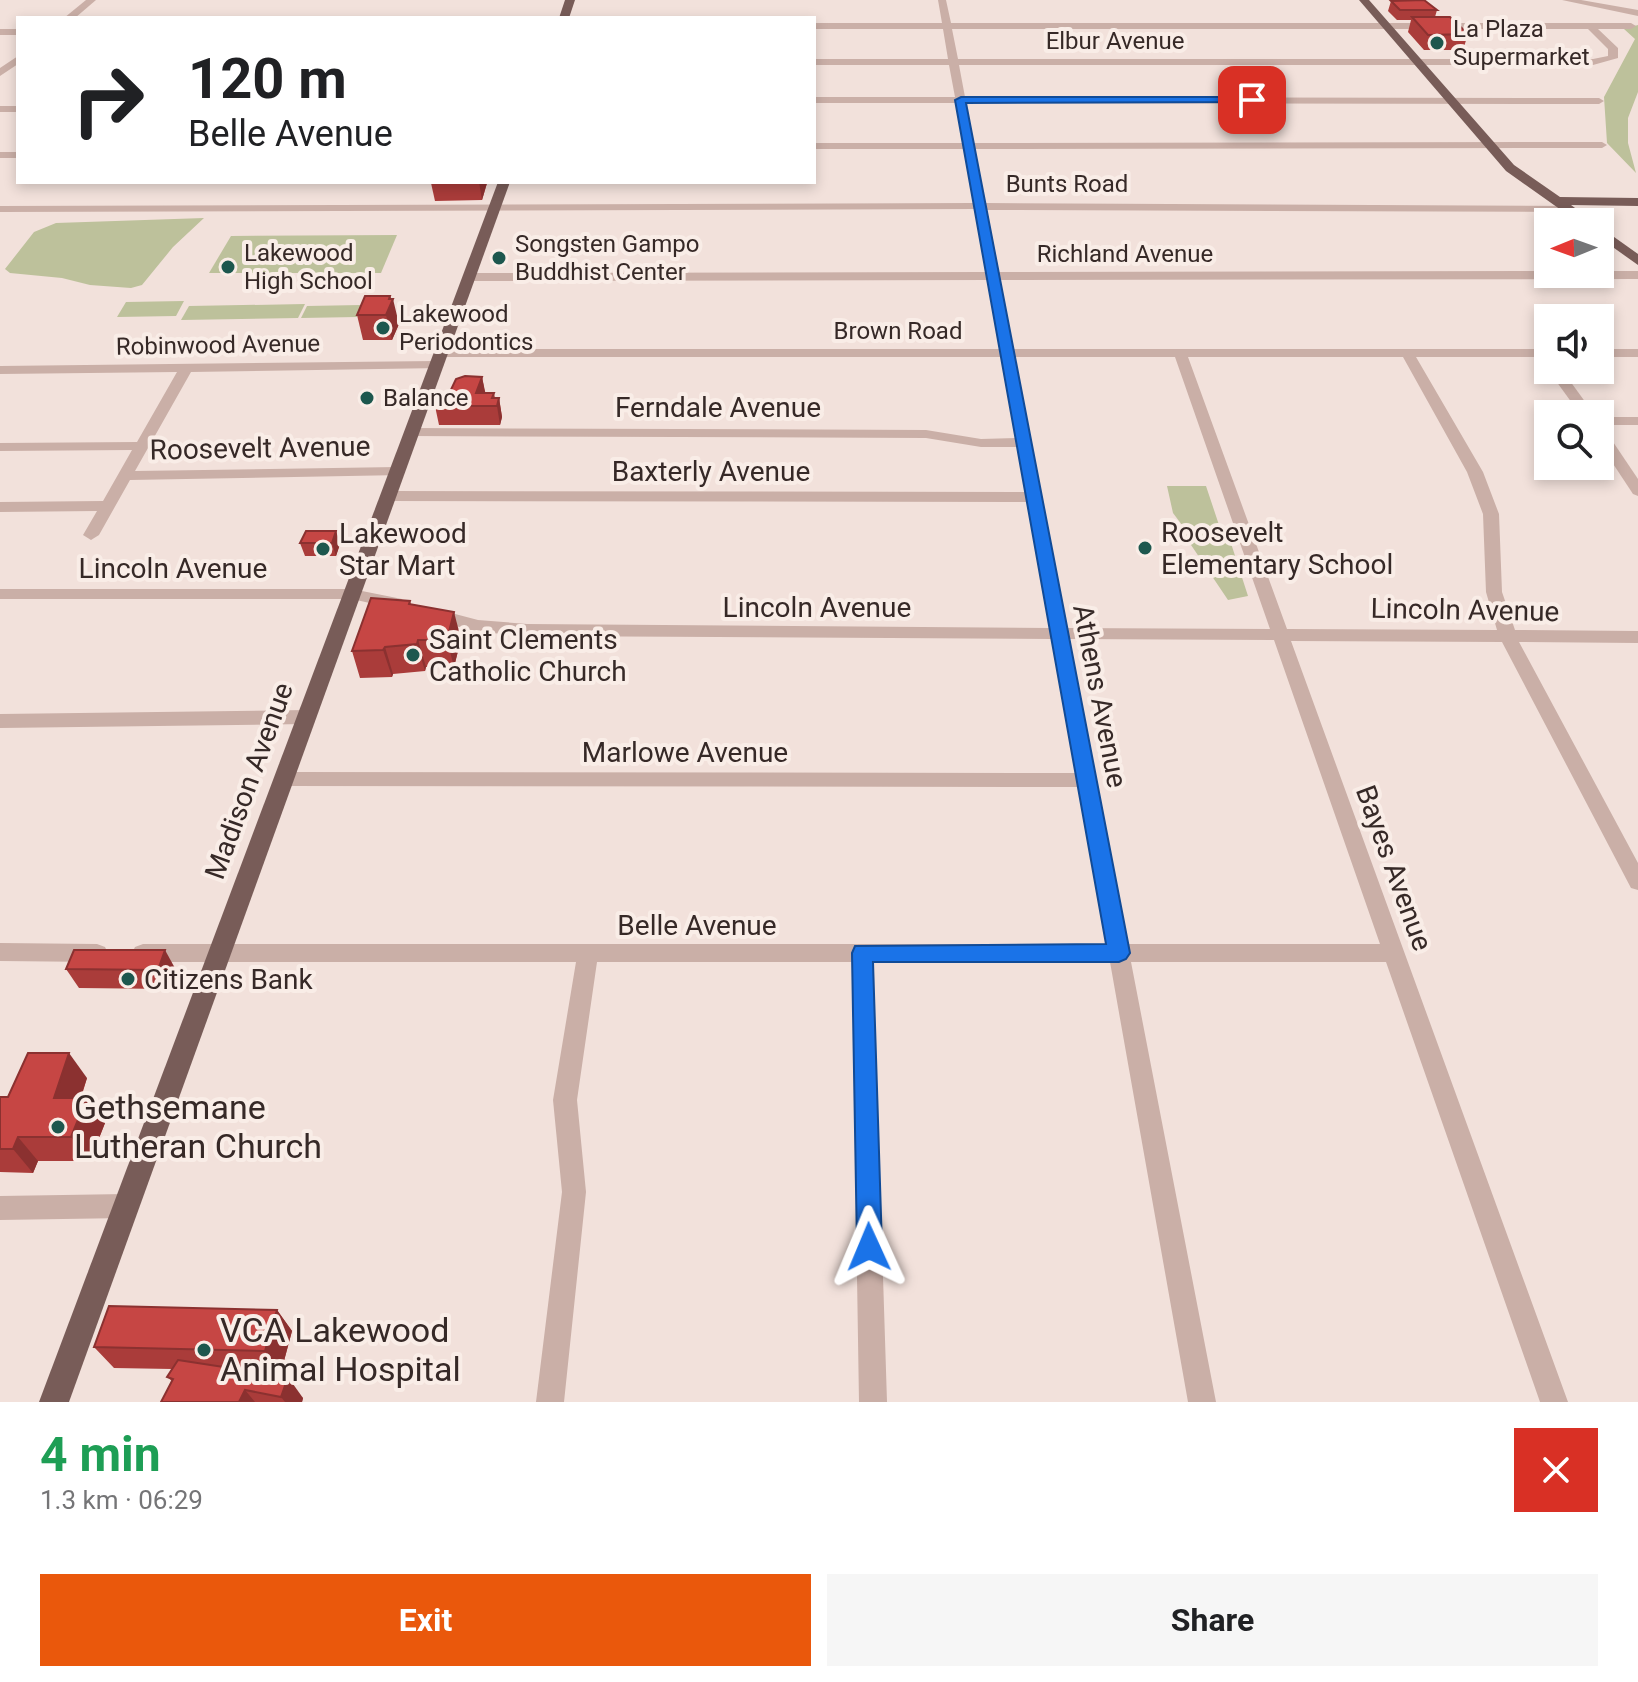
<!DOCTYPE html>
<meta charset="utf-8">
<style>
:root{--surface:#fff;--page:#f6f6f6;--text:#202124;--muted:#757577;--accent:#ea580c}
body{margin:0;font-family:Roboto,sans-serif;background:var(--page);color:var(--text);height:100vh;display:flex;flex-direction:column;font-size:30px;white-space:nowrap}
*{box-sizing:border-box;margin:0}
p{font-size:26px;color:var(--muted)}
.icon{flex:none;width:44px;height:44px;fill:none;stroke:currentColor;stroke-width:2;stroke-linecap:round;stroke-linejoin:round}
.map{position:relative;height:1402px;overflow:hidden}
.drawer{display:flex;flex-direction:column;background:var(--surface);flex:1}
.drawer>*{flex:none}
.banner{position:absolute;left:16px;top:16px;width:800px;height:168px;border-radius:0px;box-shadow:0 4px 12px #0003;background:#fff;color:var(--text);overflow:hidden}
.needle{width:52px;rotate:269deg}
.tools{position:absolute;left:1534px;top:208px;display:grid;gap:16px}
.tools a{display:grid;place-items:center;width:80px;height:80px;border-radius:0px;background:var(--surface);box-shadow:0 4px 12px #0003;font-size:40px}
.pin{position:absolute;display:grid;place-items:center;width:68px;height:68px;color:#fff;margin:-34px;border-radius:16px;box-shadow:0 4px 12px #0006}
.me{position:absolute;width:88px;margin:-44px;rotate:359deg;stroke-linejoin:round;filter:drop-shadow(0 0 6px #0008)}
.turn{display:flex;align-items:center;gap:28px;height:168px;padding:0 40px;font-size:36px}
.turn .icon{width:104px;height:104px;stroke-width:2.5}
.turn b{display:block;font-size:56px;line-height:68px}
.round{display:grid;place-items:center;flex:none;width:84px;height:84px;border-radius:0px;background:var(--page)}
.headline{display:flex;align-items:center;justify-content:space-between;height:136px;padding:0 40px}
h1{font-size:48px;font-weight:700;line-height:60px;color:#1e9e55}
.primary-button{display:flex;gap:16px;margin-top:auto;padding:16px 40px}
.primary-button a{flex:1;height:92px;border-radius:0px;background:var(--accent);color:#fff;font-size:32px;font-weight:700;line-height:92px;text-align:center}
.primary-button a+a{background:var(--page);color:var(--text)}
.map>svg:first-child{display:block}
</style>
<div class="map">
<svg width="1638" height="1402" viewBox="0 0 1638 1402">
<rect width="100%" height="100%" fill="#f2e1db"/>
<g fill="#bdc19b">
<path d="M1638,25V92L1628,118V143L1636,173L1607,143L1604,97L1635,39L1624,29Z"/>
<path d="M204,218L173,247L142,285L131,288L90,285L62,278L10,273L5,269L34,232L56,223Z"/>
<path d="M397,235L381,273H209L231,236Z"/>
<path d="M184,301L176,316L117,317L126,302Z"/>
<path d="M305,304L298,318L181,320L189,306Z"/>
<path d="M361,305L357,317L301,318L307,306Z"/>
<path d="M1167,486H1206L1222,534H1228L1248,596L1228,600L1185,536L1188,533L1173,513Z"/>
</g>
<g fill="none" stroke-linecap="round" stroke-linejoin="round">
<g fill="#caafa7" fill-rule="evenodd">
<path d="M86,0H96L75,18H64Z"/>
<path d="M938,0H946L951,23H1631L1636,26L1631,29H1598L1618,48V58L1593,65H959L965,97L1599,98L1604,101L1599,104L966,103L974,143L1602,142L1607,145L1602,148L975,149L985,203L1568,206L1574,209L1568,212L987,210L999,272L1548,271V274H1600V271H1638V279L1000,280L1013,349H1548V357H1416L1483,472L1499,514L1502,592L1515,630L1638,631V643L1519,642L1638,863V890L1631,888L1502,642L1291,641L1568,1402H1540L1386,962H1131L1216,1402H1188L1110,962H873L887,1402H859L852,962H597L577,1100L586,1192L564,1402H536L562,1192L553,1100L576,962H143L135,959L132,953L135,947L143,944H1107L1078,787L284,786L277,784L274,779L277,774L284,772L1076,773L1052,639L527,636L478,632L430,619L428,615L436,609L478,620L527,624L1050,628L1027,502L388,501L380,496L388,491L1026,492L1017,447H981L926,438L411,436L404,432L411,428L926,430L981,439L1016,438L1001,357H441L434,353L441,349H1000L988,280L469,281L463,277L469,273L986,272L975,209L0,212V206L974,203L964,149H814V143H963L956,103H814V97H955L949,65H814V59H948L943,29H814V23H942ZM952,29H1588L1608,49V56L1593,59H958ZM1015,357H1175L1270,629L1067,628ZM1188,357H1403L1467,472L1483,514L1486,592L1497,630L1287,629ZM1069,639L1274,640L1380,944H1128Z"/>
<path d="M1562,0H1581L1638,10V16Z"/>
<rect x="0" y="29" width="18" height="6"/>
<path d="M18,56V64L0,76V68Z"/>
<rect x="0" y="106" width="18" height="6"/>
<rect x="0" y="152" width="18" height="6"/>
<rect x="1600" y="349" width="38" height="8"/>
<path d="M436,361L441,362V368L191,372L135,471L397,467L405,472L402,475L130,480L99,535L91,540L83,535L97,511L0,512V502L103,501L132,450L0,451V443L137,442L177,372L0,374V366Z"/>
<path d="M1548,370H1562L1594,414H1580Z"/>
<rect x="1600" y="417" width="38" height="8"/>
<path d="M1600,429L1605,430L1638,479V496L1633,494L1600,444Z"/>
<path d="M0,589H352L402,599L404,603L396,609L352,599H0Z"/>
<path d="M307,710L316,717L307,724L0,728V714Z"/>
<path d="M0,943L97,944L105,947L108,953L105,959L97,962L0,961Z"/>
<path d="M126,1194L135,1198L138,1206L135,1214L126,1218L0,1220V1196Z"/>
</g>
<g fill="#785c58" fill-rule="evenodd">
<path d="M565,0H575L569,18H559Z"/>
<path d="M1359,0H1369L1514,165L1560,197L1638,198V206L1571,205L1594,222H1578L1506,171Z"/>
<path d="M498,182H510L69,1402H39Z"/>
<path d="M1600,227L1638,254V265L1600,238Z"/>
</g>
</g>
<g fill="#aa3c3a">
<path d="M1391,1L1437,10L1435,17L1468,34L1463,50H1424L1408,32L1411,20H1397L1388,11Z"/>
<path d="M431,183H487L482,200L435,201Z"/>
<path d="M390,296L399,324L392,340H363L357,315Z"/>
<path d="M482,377L485,393H494L495,398H499L502,417L500,425H439L435,406L448,396Z"/>
<path d="M336,531L340,544L336,556H305L300,543Z"/>
<path d="M410,601L411,605L461,639L454,667H426L425,671L393,674L392,677L360,678L352,651Z"/>
<path d="M66,969L176,970L169,989L79,988Z"/>
<path d="M87,1078L81,1098L105,1123L90,1161H38L33,1173L0,1172V1097H8Z"/>
<path d="M277,1310L292,1331L281,1372L250,1371L303,1398L302,1402H161L172,1381L167,1377L172,1369L114,1368L94,1347Z"/>
</g>
<g fill="#8b3130">
<path d="M479,182H487V183L482,200Z"/>
<path d="M390,296L392,301L393,299L399,324L392,340L386,315Z"/>
<path d="M482,377L486,396L476,393Z"/>
<path d="M499,398L502,417L500,425L497,406Z"/>
<path d="M336,531L340,544L336,556L332,543Z"/>
<path d="M454,612L461,639L454,667L447,640Z"/>
<path d="M418,640L426,667L425,671L417,644Z"/>
<path d="M385,647L393,674L392,677L383,650Z"/>
<path d="M165,950L176,970L169,989L158,970Z"/>
<path d="M69,1053L87,1078L72,1123L54,1098Z"/>
<path d="M87,1098L105,1123L90,1161L71,1137Z"/>
<path d="M18,1137L38,1161L33,1173L13,1149Z"/>
<path d="M277,1310L292,1331L281,1372L265,1351Z"/>
<path d="M288,1377L303,1398L302,1402H285L281,1397Z"/>
<path d="M245,1390L255,1402H239Z"/>
</g>
<g fill="#c64644" stroke="#8b3130" stroke-width="2">
<path d="M1424,0L1437,10H1400L1391,1Z"/>
<path d="M1412,17H1450L1468,34L1428,35Z"/>
<path d="M432,182H479L431,183Z"/>
<path d="M365,296H390L389,299H393L386,315H357Z"/>
<path d="M465,376L482,377L476,393H494L492,398H499L497,406H435L439,396H448L456,379Z"/>
<path d="M306,531H336L332,543H300Z"/>
<path d="M371,598L410,601L409,604L454,612L447,640H418L417,644L385,647L383,650L352,651Z"/>
<path d="M74,950H165L158,970L66,969Z"/>
<path d="M28,1053H69L54,1098H87L71,1137H18L13,1149H0V1097H8Z"/>
<path d="M109,1306L277,1310L265,1351L94,1347Z"/>
<path d="M178,1360L288,1377L281,1397L245,1390L239,1402H161L173,1379L167,1377Z"/>
</g>
<path fill="#1a73e8" stroke="#114b97" stroke-width="2" d="M1252,97L1255,102L966,103L1130,953L1126,959L1119,962H873L882,1247L878,1256L869,1260L860,1256L857,1247L852,953L855,946L1106,944L955,100L961,97Z"/>
<g fill="#1d574e" stroke="#f9ede7" stroke-width="3">
<circle cx="1437" cy="43" r="8"/>
<circle cx="499" cy="258" r="8"/>
<circle cx="228" cy="267" r="8"/>
<circle cx="383" cy="328" r="8"/>
<circle cx="367" cy="398" r="8"/>
<circle cx="1145" cy="548" r="8"/>
<circle cx="323" cy="549" r="8"/>
<circle cx="413" cy="655" r="8"/>
<circle cx="128" cy="979" r="8"/>
<circle cx="58" cy="1127" r="8"/>
<circle cx="204" cy="1350" r="8"/>
</g>
<g text-anchor="middle" dominant-baseline="central" stroke-width="8" stroke-linejoin="round" paint-order="stroke">
<g font-size="24" fill="#362927" stroke="#f9ede7" text-anchor="start">
<text x="1453" y="29">La Plaza<tspan x="1453" dy="28">Supermarket</tspan></text>
<text x="515" y="244">Songsten Gampo<tspan x="515" dy="28">Buddhist Center</tspan></text>
<text x="244" y="253">Lakewood<tspan x="244" dy="28">High School</tspan></text>
<text x="399" y="314">Lakewood<tspan x="399" dy="28">Periodontics</tspan></text>
<text x="383" y="398">Balance</text>
</g>
<g font-size="24" fill="#362927" stroke="#f9ede7">
<text x="1115" y="41">Elbur Avenue</text>
<text x="1067" y="184">Bunts Road</text>
<text x="1125" y="254">Richland Avenue</text>
<text x="898" y="331">Brown Road</text>
<text transform="translate(218 345) rotate(-1)">Robinwood Avenue</text>
</g>
<g font-size="28" fill="#362927" stroke="#f9ede7">
<text x="718" y="407">Ferndale Avenue</text>
<text transform="translate(260 448) rotate(-1)">Roosevelt Avenue</text>
<text x="711" y="471">Baxterly Avenue</text>
<text x="173" y="568">Lincoln Avenue</text>
<text x="817" y="607">Lincoln Avenue</text>
<text transform="translate(1465 610) rotate(1)">Lincoln Avenue</text>
<text transform="translate(1100 696) rotate(79)">Athens Avenue</text>
<text x="685" y="752">Marlowe Avenue</text>
<text transform="translate(249 781) rotate(-70)">Madison Avenue</text>
<text transform="translate(1394 868) rotate(70)">Bayes Avenue</text>
<text x="697" y="925">Belle Avenue</text>
</g>
<g font-size="28" fill="#362927" stroke="#f9ede7" text-anchor="start">
<text x="1161" y="532">Roosevelt<tspan x="1161" dy="32">Elementary School</tspan></text>
<text x="339" y="533">Lakewood<tspan x="339" dy="32">Star Mart</tspan></text>
<text x="429" y="639">Saint Clements<tspan x="429" dy="32">Catholic Church</tspan></text>
<text x="144" y="979">Citizens Bank</text>
</g>
<g font-size="34" fill="#362927" stroke="#f9ede7" text-anchor="start">
<text x="74" y="1107">Gethsemane<tspan x="74" dy="39">Lutheran Church</tspan></text>
<text x="220" y="1330">VCA Lakewood<tspan x="220" dy="39">Animal Hospital</tspan></text>
</g>
</g>
</svg>
<div class="tools">
<a><svg class="needle" viewBox="-14 -14 28 28"><path d="M0-13l5 13h-10z" fill="#e53935"/><path d="M0 13l5-13h-10z" fill="#757577"/></svg></a>
<a><svg class="icon" aria-label="sound" viewBox="0 0 24 24"><path d="M4 9h4l5-4v14l-5-4H4zM17 9q2 3 0 6"/></svg></a>
<a><svg class="icon" aria-label="search" viewBox="0 0 24 24"><circle cx="10" cy="10" r="6"/><path d="M15 15l6 6"/></svg></a>
</div>
<div class="pin" style="left:1252px;top:100px;background:#d93025"><svg class="icon" aria-label="arrive" viewBox="0 0 24 24"><path d="M6 21V4h12l-3 4 3 4H6"/></svg></div>
<svg class="me" style="left:869px;top:1247px" viewBox="-20 -20 40 40"><path d="M0-17L14 15 0 8-14 15z" fill="#1a73e8" stroke="#fff" stroke-width="4"/></svg>
<div class="banner">
<div class="turn"><svg class="icon" aria-label="right" viewBox="0 0 24 24"><path d="M7 20v-9h11M14 6l5 5-5 5"/></svg><div><b>120 m</b>Belle Avenue</div></div>
</div>
</div>
<section class="drawer">
<div class="headline"><div><h1>4 min</h1><p>1.3 km · 06:29</p></div><a class="round" style="background:#d93025;color:#fff"><svg class="icon" aria-label="close" viewBox="0 0 24 24"><path d="M6 6l12 12M18 6L6 18"/></svg></a></div>
<div class="primary-button"><a>Exit</a><a>Share</a></div>
</section>
